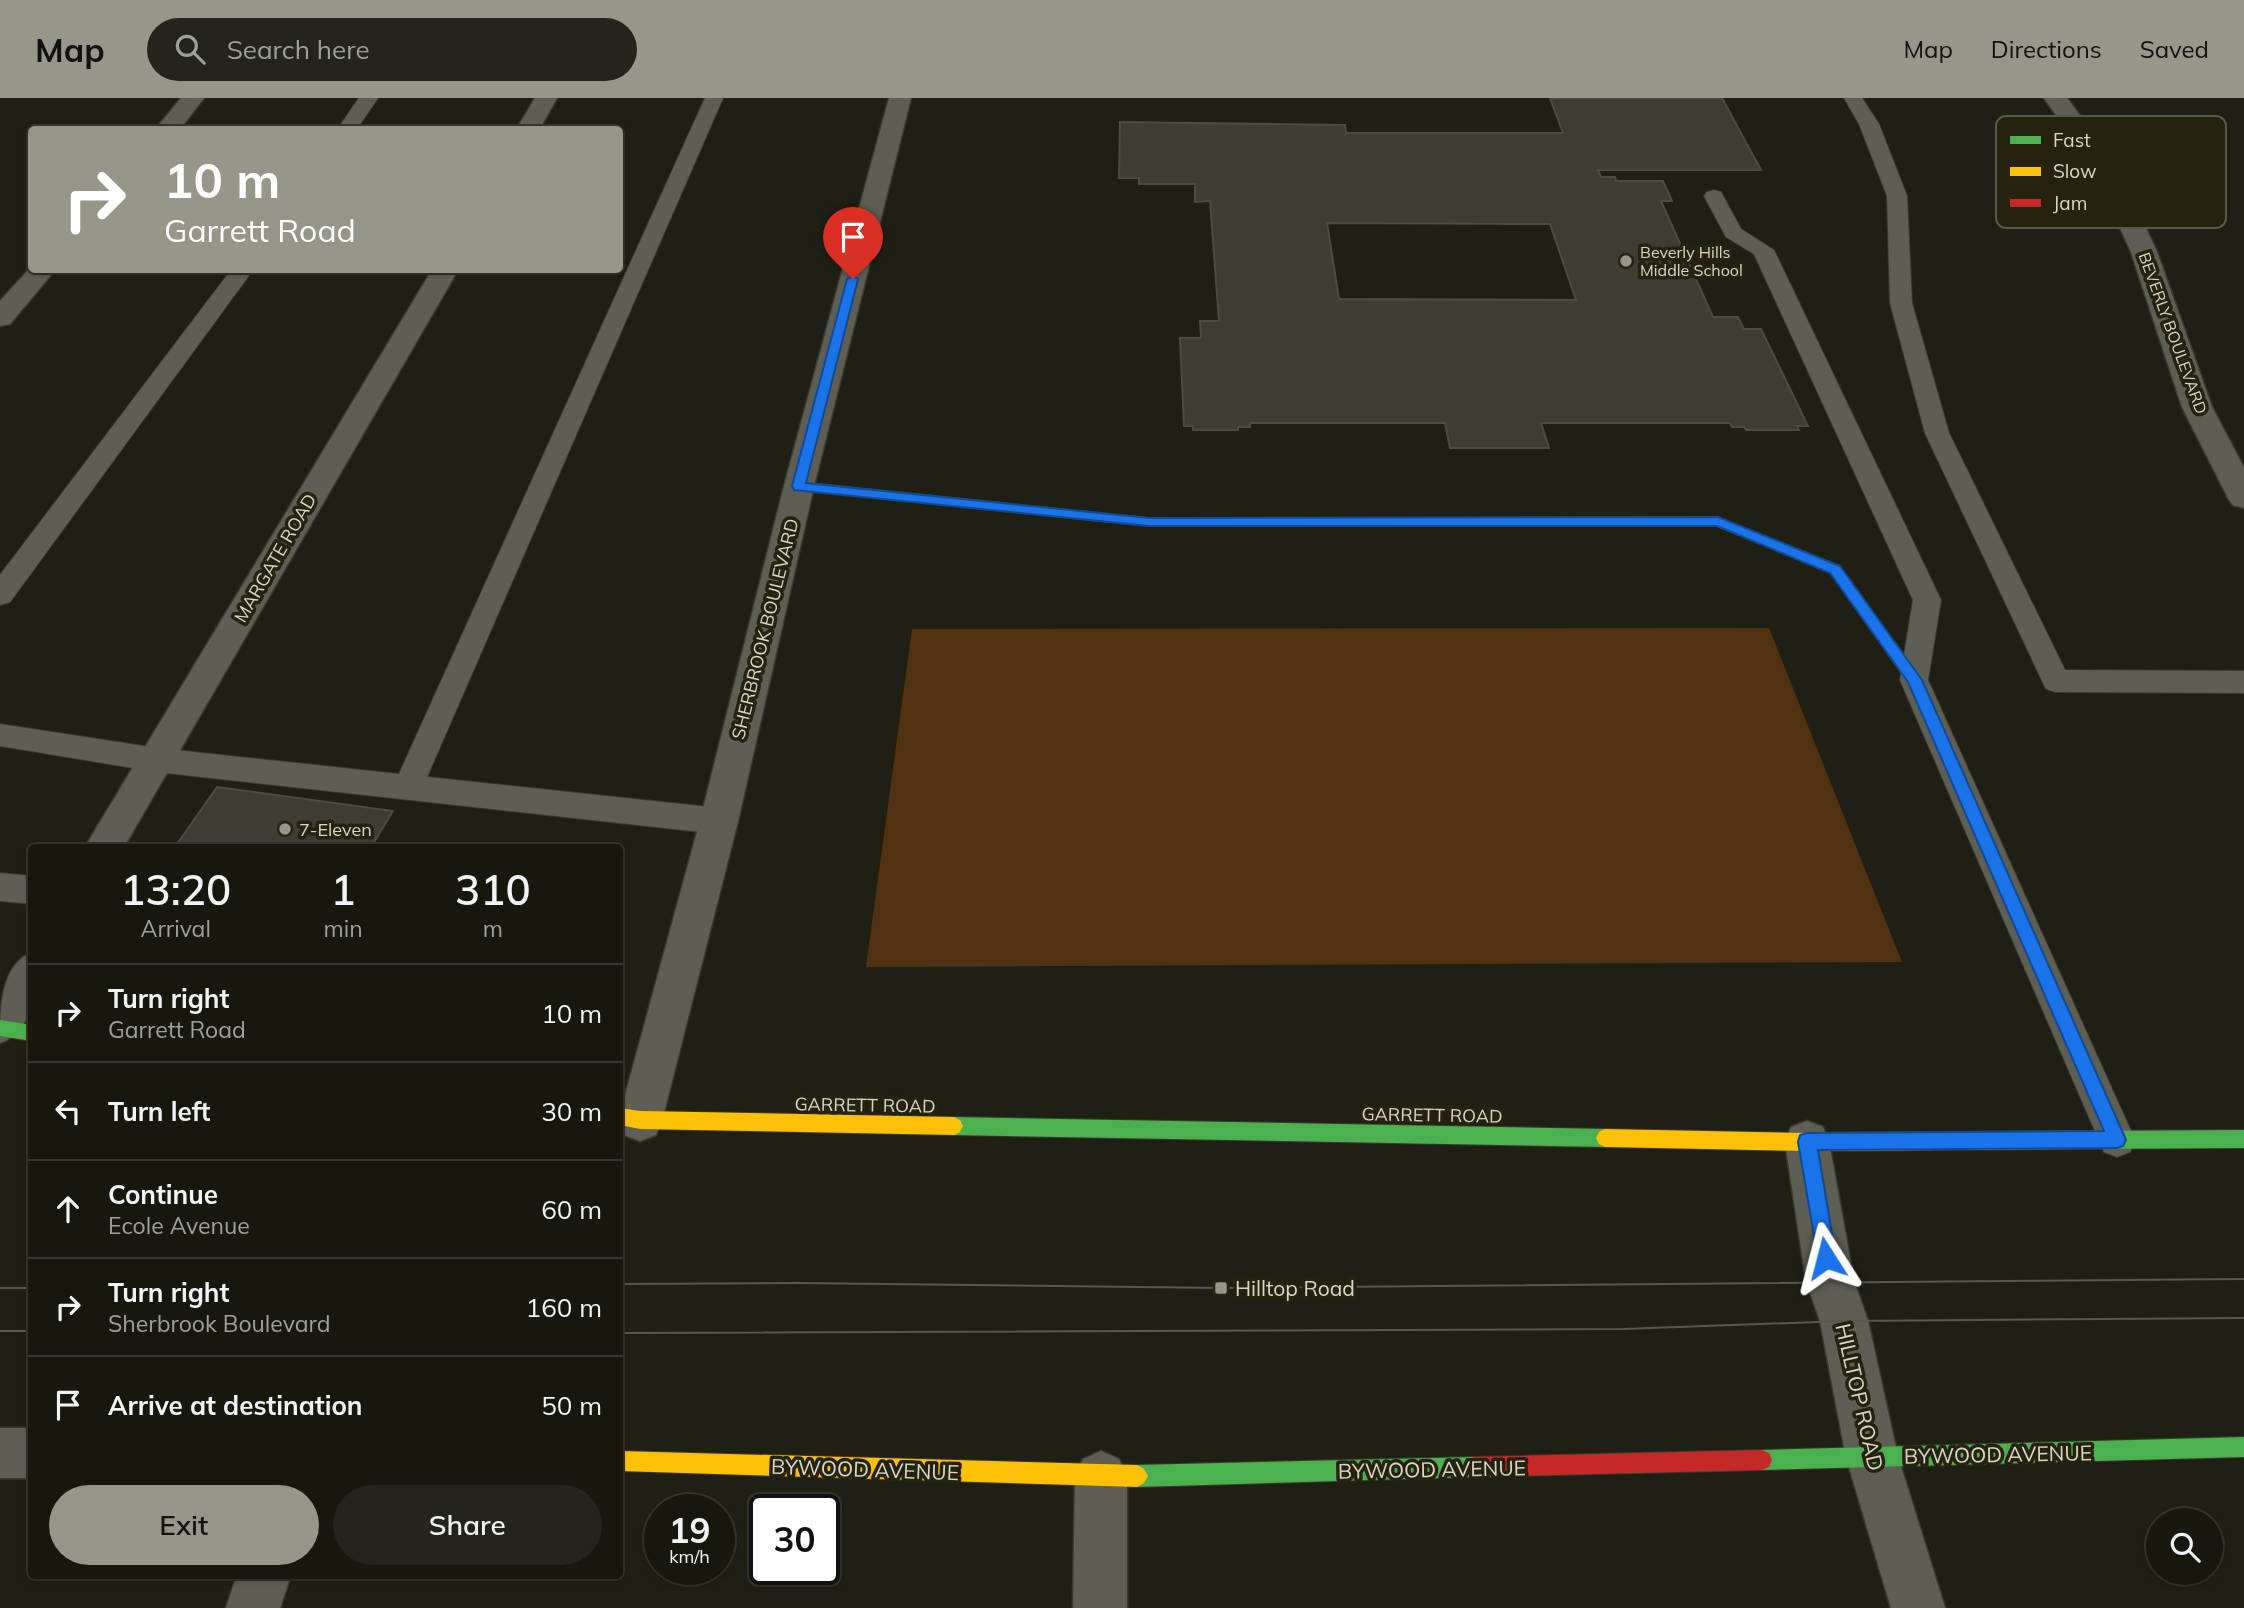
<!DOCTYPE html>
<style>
:root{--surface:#18170e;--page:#25241c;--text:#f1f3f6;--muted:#9f9f9e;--line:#36362e;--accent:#979689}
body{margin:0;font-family:Mulish,sans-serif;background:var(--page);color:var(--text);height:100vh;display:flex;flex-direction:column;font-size:26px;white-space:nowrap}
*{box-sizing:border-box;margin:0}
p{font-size:23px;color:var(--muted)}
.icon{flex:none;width:38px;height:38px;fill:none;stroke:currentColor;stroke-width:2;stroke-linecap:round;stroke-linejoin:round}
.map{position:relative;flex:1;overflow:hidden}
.drawer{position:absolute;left:28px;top:746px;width:595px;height:735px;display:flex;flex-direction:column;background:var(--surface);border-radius:7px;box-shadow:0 2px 5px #0004,0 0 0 2px var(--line)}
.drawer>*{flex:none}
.banner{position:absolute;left:28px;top:28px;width:595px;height:147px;border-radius:7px;box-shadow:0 2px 5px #0004,0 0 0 2px var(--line);background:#979689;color:#fff;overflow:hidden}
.buttons{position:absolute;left:2146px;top:1410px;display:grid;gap:14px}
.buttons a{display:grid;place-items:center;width:77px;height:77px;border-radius:50%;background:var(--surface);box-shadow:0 2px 5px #0004,0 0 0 2px var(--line);font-size:35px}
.speed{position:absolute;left:644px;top:1396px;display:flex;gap:14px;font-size:35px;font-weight:700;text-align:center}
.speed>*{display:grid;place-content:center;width:91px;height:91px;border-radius:50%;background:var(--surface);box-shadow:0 2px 5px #0004,0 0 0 2px var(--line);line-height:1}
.speed small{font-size:18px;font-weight:400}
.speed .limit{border:4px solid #111;border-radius:10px;background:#fff;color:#111}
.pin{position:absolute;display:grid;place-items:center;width:60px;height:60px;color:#fff;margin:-72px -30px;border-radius:50% 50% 50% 0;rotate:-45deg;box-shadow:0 0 7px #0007}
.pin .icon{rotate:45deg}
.me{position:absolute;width:77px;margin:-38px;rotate:351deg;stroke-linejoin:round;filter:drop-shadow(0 0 5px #0008)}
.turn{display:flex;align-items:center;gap:24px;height:147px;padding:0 21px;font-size:32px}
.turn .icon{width:91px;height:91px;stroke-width:2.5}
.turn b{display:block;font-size:49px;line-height:60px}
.eta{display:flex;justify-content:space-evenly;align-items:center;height:119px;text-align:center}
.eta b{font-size:42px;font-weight:600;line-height:49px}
.action{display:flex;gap:14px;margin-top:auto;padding:14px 21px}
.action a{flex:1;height:80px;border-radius:42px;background:var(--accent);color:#111;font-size:28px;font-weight:600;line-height:80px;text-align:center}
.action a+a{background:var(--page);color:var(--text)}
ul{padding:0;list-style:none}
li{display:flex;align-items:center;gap:21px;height:98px;padding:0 21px;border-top:2px solid var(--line)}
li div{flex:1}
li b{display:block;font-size:26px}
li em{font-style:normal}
header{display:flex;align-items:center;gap:42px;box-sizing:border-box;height:98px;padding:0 35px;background:var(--accent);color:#111}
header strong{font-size:33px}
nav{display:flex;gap:38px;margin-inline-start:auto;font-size:24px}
.search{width:490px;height:63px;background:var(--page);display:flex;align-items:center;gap:18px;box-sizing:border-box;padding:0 24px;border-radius:38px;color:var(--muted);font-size:26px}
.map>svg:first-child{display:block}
</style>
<header>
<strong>Map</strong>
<div class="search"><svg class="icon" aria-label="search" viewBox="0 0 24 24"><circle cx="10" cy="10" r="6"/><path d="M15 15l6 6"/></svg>Search here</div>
<nav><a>Map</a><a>Directions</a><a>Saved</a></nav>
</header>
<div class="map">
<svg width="2244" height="1510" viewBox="0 0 2244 1510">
<rect width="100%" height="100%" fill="#201f13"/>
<path fill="#503213" d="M1769,530L1902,864L866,869L912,531Z"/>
<g fill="#3f3d33" stroke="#4d4b42" stroke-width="2" fill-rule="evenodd">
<path d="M1550,0H1722L1761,72H1598L1601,79H1615L1616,83H1663L1672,103H1661L1713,219H1738L1744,231H1761L1808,328H1797L1799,332H1746L1744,329H1732L1730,325H1541L1549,350H1450L1445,325H1250V329H1238V332H1193V328H1184L1180,240H1201L1200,223H1219L1210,103L1195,104V86H1139V80H1119L1120,24L1345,27L1346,35H1563ZM1327,125L1550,126L1576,202L1339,201Z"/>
<path d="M217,689L393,713L371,749H175Z"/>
</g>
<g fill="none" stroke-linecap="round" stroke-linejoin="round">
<g stroke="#3a3a31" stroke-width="2">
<g id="lane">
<path d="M359,0H378L356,32H337Z"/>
<path d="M705,0H723L427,679L719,710L730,714L734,723L730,732L719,736L157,674L0,648V626L157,650L399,676Z"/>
<path d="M1844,0H1862L1879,26L1907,98L1912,205L1949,335L2065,572L2244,573V595L2056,594L2046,591L1925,335L1890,205L1887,98L1859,26Z"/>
<path d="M1714,92L1721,94L1741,131L1774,152L1941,502L1928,582L2135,1042L2130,1054L2117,1059L2104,1054L1900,582L1913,502L1754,156L1726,139L1704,98L1707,94Z"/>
<path d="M231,172H253L10,504L0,507V477Z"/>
<path d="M0,775L32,778V806L0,803Z"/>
</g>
</g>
<g stroke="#3a3a31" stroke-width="3">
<g id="street">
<path d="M181,0H204L179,32H155Z"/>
<path d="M535,0H557L539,32H516Z"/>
<path d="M889,0H911L814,388L738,723L662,1022L656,1037L640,1043L624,1037L620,1025V1016L700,723L784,388Z"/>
<path d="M2044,0H2067L2116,67L2157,154L2212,309L2244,370V410L2233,407L2228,400L2182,309L2131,154L2092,68Z"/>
<path d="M32,168V172H55L10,226L0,228V203Z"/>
<path d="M432,172H458L124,749H85Z"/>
<path d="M32,854C32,889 39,930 0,945C0,911 0,868 32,854Z"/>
<path d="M1807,1023L1823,1029L1829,1044L1854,1183L1868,1223L1898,1359L1945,1510H1891L1846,1359L1820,1223L1806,1183L1785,1044L1791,1029Z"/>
<rect x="0" y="1330" width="32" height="50"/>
<path d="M1101,1353L1119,1361L1127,1379V1510H1073L1075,1379L1083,1361Z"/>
<path d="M237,1477H291L280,1510H226Z"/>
</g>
</g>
<g stroke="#3a3a31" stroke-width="2">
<g id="fast">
<path d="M799,384L1148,420H1313L1319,424L1313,428H1148L795,391L793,388Z"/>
<path d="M0,922L32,927V943L0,938Z"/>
<path d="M954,1019L1605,1031L1611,1034L1614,1040L1611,1046L1605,1049L954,1037L948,1034L945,1028L948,1022Z"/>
<path d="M2244,1032V1050L2076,1051L2070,1048L2067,1042L2070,1036L2076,1033Z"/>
<path d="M2244,1339V1359L1762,1372L1755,1369L1752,1362L1755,1355L1762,1352Z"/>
<path d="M1474,1359L1481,1362L1484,1369L1481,1376L1474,1379L1137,1389L1130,1385L1126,1378L1130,1371L1137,1367Z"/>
</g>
</g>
<g stroke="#3a3a31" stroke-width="2">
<g id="slow">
<path d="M1545,420H1718L1840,468L1921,582L1919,586H1909L1830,474L1717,428L1540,427V421Z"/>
<path d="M620,1010L640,1013L954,1019L960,1022L963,1028L960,1034L954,1037L640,1031L620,1027Z"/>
<path d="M1605,1031L1807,1035L2076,1033L2082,1036L2085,1042L2082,1048L2076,1051L1807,1053L1605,1049L1599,1046L1596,1040L1599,1034Z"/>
<path d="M620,1353L1137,1367L1144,1371L1148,1378L1144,1385L1137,1389L620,1373Z"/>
</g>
</g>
<g stroke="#3a3a31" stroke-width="2">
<g id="jam">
<path d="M1313,420H1545L1551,424L1545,428H1313L1307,424Z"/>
<path d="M1762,1352L1769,1355L1772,1362L1769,1369L1762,1372L1474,1379L1467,1376L1464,1369L1467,1362L1474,1359Z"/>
</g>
</g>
<use href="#lane" fill="#5e5e54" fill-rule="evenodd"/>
<use href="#street" fill="#5e5e54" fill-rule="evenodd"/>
<use href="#fast" fill="#4caf50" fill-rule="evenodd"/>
<use href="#slow" fill="#ffc107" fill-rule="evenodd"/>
<use href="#jam" fill="#c62828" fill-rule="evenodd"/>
<g stroke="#59584f" stroke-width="2">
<path d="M620,1186L796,1185L1221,1190L2244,1181"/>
<path d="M0,1190H32"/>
<path d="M0,1233H32"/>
<path d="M620,1235L1623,1231L1844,1223L2244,1220"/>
</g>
</g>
<path fill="#1a73e8" stroke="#114b97" stroke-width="2" d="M853,178L858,181L806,385L1149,420L1718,419L1840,468L1922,582L2123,1035L2126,1042L2123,1048L2117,1050L1818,1052L1836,1160L1833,1167L1826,1170L1819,1167L1798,1044L1800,1037L1807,1035L2104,1033L1908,584L1830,475L1717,428H1149L794,392L792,388L847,181Z"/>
<g fill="#979689" stroke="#25230e" stroke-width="2.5">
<circle cx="1626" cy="163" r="7"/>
<circle cx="285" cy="731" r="7"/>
<rect x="1214" y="1183" width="14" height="14" rx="3.5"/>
</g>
<g text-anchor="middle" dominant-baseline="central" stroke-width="7" stroke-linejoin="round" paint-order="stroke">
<g font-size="16" fill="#d7d6c9" stroke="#25230e" text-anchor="start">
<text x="1640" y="154">Beverly Hills<tspan x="1640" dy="18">Middle School</tspan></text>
</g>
<g font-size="16" fill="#d7d6c9" stroke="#25230e">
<text transform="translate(2173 235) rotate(70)">BEVERLY BOULEVARD</text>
</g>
<g font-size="18" fill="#d7d6c9" stroke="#25230e">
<text transform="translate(275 460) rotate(-60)">MARGATE ROAD</text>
<text transform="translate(765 531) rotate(-76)">SHERBROOK BOULEVARD</text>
<text transform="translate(865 1007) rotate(1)">GARRETT ROAD</text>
<text transform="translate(1432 1017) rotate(1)">GARRETT ROAD</text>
</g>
<g font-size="18" fill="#d7d6c9" stroke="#25230e" text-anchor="start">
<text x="299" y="731">7-Eleven</text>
</g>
<g font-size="21" fill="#d7d6c9" stroke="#25230e" text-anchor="start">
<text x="1235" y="1190">Hilltop Road</text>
</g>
<g font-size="21" fill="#d7d6c9" stroke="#25230e">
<text transform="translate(1860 1299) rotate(77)">HILLTOP ROAD</text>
<text transform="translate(1998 1356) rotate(-1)">BYWOOD AVENUE</text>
<text transform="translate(865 1371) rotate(2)">BYWOOD AVENUE</text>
<text transform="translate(1432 1371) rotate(-1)">BYWOOD AVENUE</text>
</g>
</g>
<rect x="1996" y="18" width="230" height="112" rx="10" fill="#25230e" stroke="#5a5946" stroke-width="2"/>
<rect x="2010" y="38" width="31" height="8" fill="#4caf50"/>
<rect x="2010" y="69" width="31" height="9" fill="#ffc107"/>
<rect x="2010" y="101" width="31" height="8" fill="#c62828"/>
<g font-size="19" fill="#d7d6c9">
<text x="2053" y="49">Fast</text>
<text x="2053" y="80">Slow</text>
<text x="2053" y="112">Jam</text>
</g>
</svg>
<div class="buttons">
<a><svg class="icon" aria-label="search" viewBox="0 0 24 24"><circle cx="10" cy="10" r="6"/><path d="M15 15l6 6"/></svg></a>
</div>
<div class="speed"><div>19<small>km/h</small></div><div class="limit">30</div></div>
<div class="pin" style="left:853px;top:181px;background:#d93025"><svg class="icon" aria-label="arrive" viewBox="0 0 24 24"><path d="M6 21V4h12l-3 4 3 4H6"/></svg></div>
<svg class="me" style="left:1826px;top:1160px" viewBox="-20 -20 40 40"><path d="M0-17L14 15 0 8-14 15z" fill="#1a73e8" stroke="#fff" stroke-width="4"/></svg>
<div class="banner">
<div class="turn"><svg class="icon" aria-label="right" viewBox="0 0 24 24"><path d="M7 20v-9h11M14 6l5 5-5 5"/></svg><div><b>10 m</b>Garrett Road</div></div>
</div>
<section class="drawer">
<div class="eta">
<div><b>13:20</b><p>Arrival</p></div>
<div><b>1</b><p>min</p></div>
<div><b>310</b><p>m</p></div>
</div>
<ul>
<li><svg class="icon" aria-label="right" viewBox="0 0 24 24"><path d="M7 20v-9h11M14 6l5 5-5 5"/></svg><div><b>Turn right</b><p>Garrett Road</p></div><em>10 m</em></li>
<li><svg class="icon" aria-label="left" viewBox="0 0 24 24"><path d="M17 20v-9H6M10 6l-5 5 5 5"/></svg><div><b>Turn left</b></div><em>30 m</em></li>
<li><svg class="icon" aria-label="ahead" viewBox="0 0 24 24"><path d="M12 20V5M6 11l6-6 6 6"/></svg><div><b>Continue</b><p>Ecole Avenue</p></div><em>60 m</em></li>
<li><svg class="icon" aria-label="right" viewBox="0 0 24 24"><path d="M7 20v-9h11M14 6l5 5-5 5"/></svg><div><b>Turn right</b><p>Sherbrook Boulevard</p></div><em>160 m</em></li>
<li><svg class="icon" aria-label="arrive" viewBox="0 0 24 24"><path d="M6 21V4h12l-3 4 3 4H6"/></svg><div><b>Arrive at destination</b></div><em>50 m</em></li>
</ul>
<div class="action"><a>Exit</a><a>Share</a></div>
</section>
</div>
